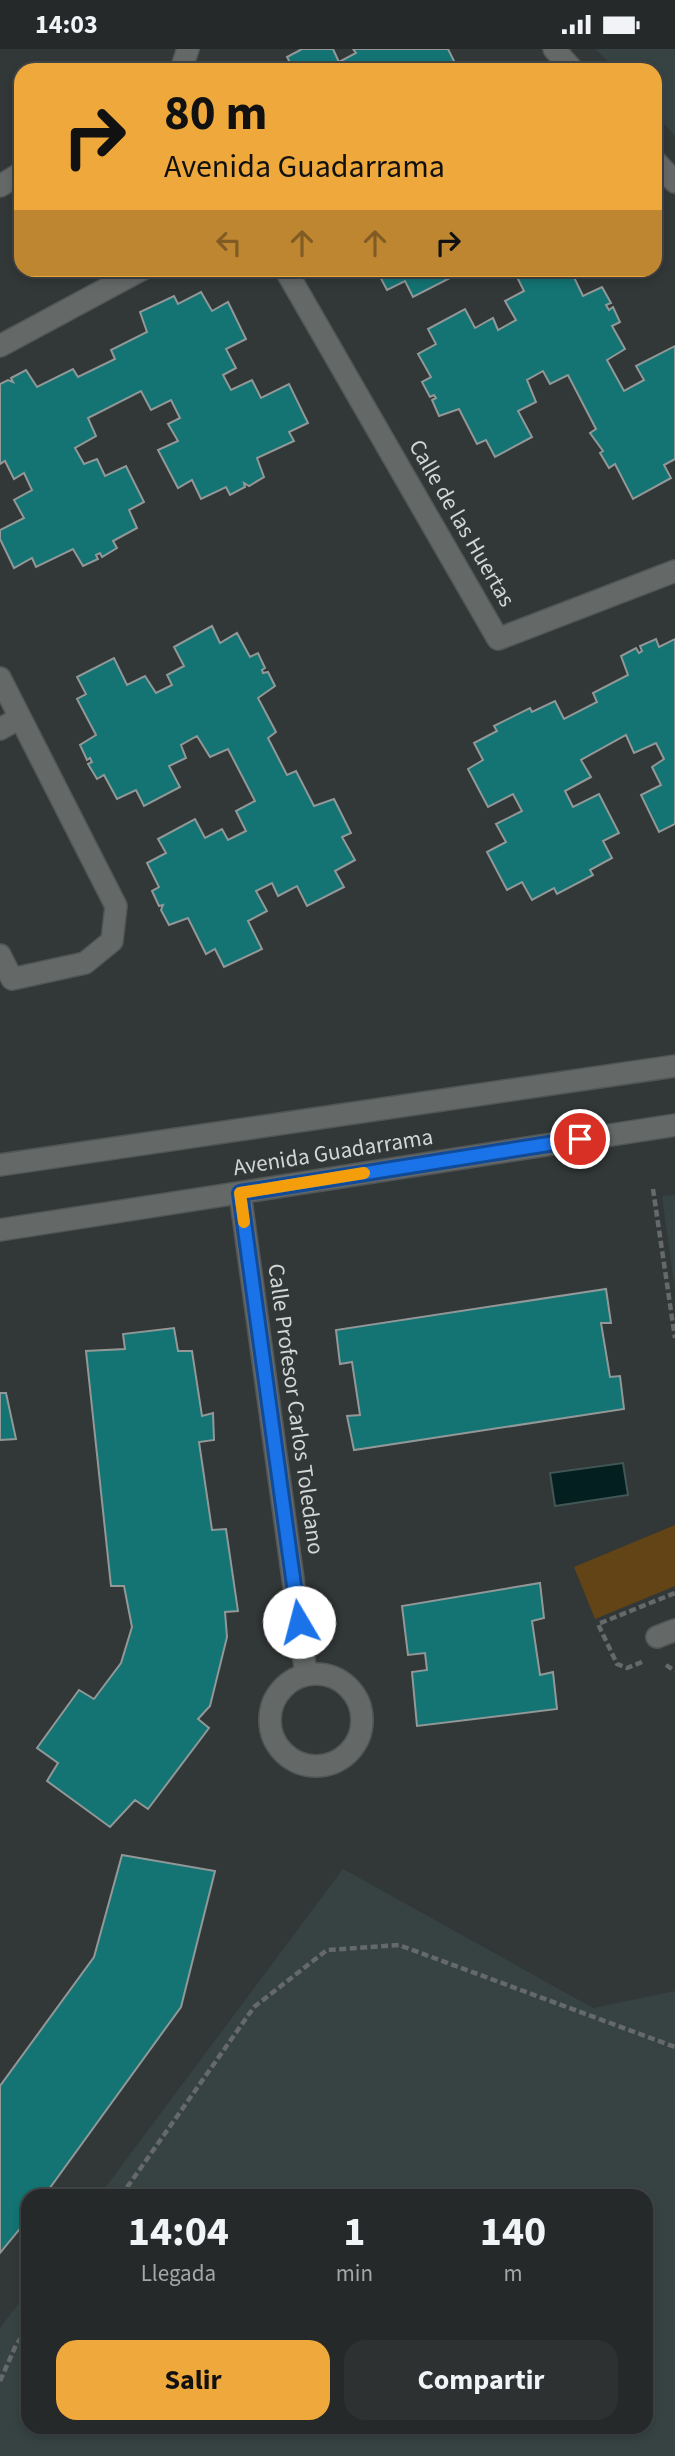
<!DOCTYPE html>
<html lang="es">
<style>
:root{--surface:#262929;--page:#2e3131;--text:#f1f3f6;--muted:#a4a6a8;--line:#424546;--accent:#eea83c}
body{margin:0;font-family:"Source Sans 3",sans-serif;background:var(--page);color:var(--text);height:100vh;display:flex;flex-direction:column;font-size:26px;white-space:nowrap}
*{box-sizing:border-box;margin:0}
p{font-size:23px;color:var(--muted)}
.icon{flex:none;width:38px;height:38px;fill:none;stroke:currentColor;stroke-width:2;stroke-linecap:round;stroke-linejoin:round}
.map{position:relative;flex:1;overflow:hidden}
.side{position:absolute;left:21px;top:2140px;width:632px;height:245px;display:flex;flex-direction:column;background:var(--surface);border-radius:21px;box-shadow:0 4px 10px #0003,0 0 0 2px var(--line)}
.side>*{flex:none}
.top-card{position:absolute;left:14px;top:14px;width:648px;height:214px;border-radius:21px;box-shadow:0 4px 10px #0003,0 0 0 2px var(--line);background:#eea83c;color:#111;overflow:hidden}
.pin{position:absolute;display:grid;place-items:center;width:60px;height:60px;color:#fff;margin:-30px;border:4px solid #fff;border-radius:50%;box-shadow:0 2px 7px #0007}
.me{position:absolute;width:77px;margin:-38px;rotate:352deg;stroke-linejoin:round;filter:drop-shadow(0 0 5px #0008)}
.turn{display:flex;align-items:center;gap:24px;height:147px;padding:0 35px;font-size:32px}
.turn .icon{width:91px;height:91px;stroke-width:2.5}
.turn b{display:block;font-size:49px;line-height:60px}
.lanes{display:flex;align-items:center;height:66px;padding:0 35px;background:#0003;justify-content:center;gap:35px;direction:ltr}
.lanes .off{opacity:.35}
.eta{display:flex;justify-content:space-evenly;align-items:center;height:119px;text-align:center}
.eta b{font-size:42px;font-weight:700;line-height:49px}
.action{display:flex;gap:14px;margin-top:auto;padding:14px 35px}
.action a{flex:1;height:80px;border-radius:21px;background:var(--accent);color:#111;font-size:28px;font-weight:700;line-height:80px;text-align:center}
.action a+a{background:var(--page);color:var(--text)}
.status{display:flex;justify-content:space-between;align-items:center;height:49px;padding:0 35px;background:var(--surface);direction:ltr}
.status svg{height:19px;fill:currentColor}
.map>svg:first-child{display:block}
</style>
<div class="status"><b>14:03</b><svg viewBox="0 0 49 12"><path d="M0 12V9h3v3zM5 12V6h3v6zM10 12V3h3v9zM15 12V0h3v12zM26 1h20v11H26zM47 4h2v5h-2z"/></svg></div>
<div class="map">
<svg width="675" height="2407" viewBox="0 0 675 2407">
<rect width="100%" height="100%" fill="#323737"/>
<g fill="#374343">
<path d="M596,0H675V87L655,65L654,21H615Z"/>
<path d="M675,1146V1242L662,1147Z"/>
<path d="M343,1820L593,1959L675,1942V2407H0V2279L28,2242V2378H646V2147H99Z"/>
</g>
<path fill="#634416" d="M675,1476V1537L595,1570L574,1518Z"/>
<path fill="#041f1f" stroke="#425656" stroke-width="2" d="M623,1414L628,1446L555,1457L550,1424Z"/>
<g fill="#137473" stroke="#929797" stroke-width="2">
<path d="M302,0H333L339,13L356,4L353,0H448L457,18L451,21H294L287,8Z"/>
<path d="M376,220H446L450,229L413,248L405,232L387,241Z"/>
<path d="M513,220H570L583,247L602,238L611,254L606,256L609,261L613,258L620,273L612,277L625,300L607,311L624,342L644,331L636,317L675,297V410L664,416L671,429L633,450L615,415L609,419L600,404L603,402L590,384L596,380L568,326L550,335L543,322L527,331L536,353L518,362L532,388L495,408L486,391L477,395L459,360L439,367L432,351L436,349L434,346L430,348L422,333L431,328L418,305L436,295L428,280L465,260L475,279L493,269L498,281L516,271L505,252L524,242Z"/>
<path d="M201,243L212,262L228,253L246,290L226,300L236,319L223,326L231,341L252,331L261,349L289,335L308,374L289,383L294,392L257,409L264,428L249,437L244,434L245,438L230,446L226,438L201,450L192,431L178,439L158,401L178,392L168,375L180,369L171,351L151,361L141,342L88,369L96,387L75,399L84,415L97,410L105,427L126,417L144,453L129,461L137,479L113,492L117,499L102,508L100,504L96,506L98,510L83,517L73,500L36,518L32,509L14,519L0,490V481L24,469L14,451L32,441L24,424L14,430L5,412L0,415V335L8,331L13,333L11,329L26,321L37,338L73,320L78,328L115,310L111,301L147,283L140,263L174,247L178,255Z"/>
<path d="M212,577L220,594L237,584L250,608L258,604L265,619L262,621L263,624L268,623L275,637L258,649L276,683L268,689L287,726L296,722L314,757L334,750L351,784L342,788L355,811L335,822L344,838L307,857L297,837L278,847L272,834L256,842L267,862L248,872L262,900L224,918L215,900L206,905L188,869L169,876L161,861L163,856L159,857L152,842L159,838L147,814L166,804L158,790L195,770L205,789L222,780L228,791L246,782L236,762L255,752L228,700L210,708L197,687L181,696L186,709L169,717L180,738L144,757L136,741L117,750L104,726L97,730L88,715L92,713L90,709L87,711L80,696L96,686L77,650L86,645L77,628L114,609L127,636L145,627L156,644L172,636L167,626L184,617L174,598Z"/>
<path d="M656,590L659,598L675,590V775L659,783L641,746L661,736L652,718L664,710L656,694L634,704L626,686L581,711L591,728L565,742L573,758L599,745L619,784L603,792L612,809L590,821L593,826L557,845L554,839L532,851L522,833L507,841L487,803L506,793L496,775L522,762L513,745L488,758L468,720L483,711L474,694L497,682L494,677L530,659L532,663L555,652L564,670L597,653L593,644L628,626L621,607L636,599L639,604L642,602L640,597Z"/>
<path d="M606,1240L611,1274H601L610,1328L620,1327L624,1360L354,1401L347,1367L360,1366L352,1313L340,1315L336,1281Z"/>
<path d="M174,1279L178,1302H192L202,1367L213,1364L214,1391L199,1393L212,1481L226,1480L238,1562L225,1563L227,1588L210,1657L198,1670L209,1679L148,1760L135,1751L110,1778L47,1732L58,1714L37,1699L79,1641L94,1650L121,1614L132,1578L124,1537H111L86,1302L125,1300L123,1285Z"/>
<path d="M0,1344H6L16,1390L0,1391Z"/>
<path d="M540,1534L544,1569L532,1572L540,1626L553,1623L557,1660L417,1677L412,1623L427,1621L425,1604L408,1606L402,1557Z"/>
<path d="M122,1806L215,1822L181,1958L44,2147H28V2170L0,2204V2037L94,1908Z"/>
</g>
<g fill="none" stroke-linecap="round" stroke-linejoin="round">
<g stroke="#525555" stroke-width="24">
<g id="street">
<path d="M554,0L573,21"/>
<path d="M181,21L188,0"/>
<path d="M654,111L675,133"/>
<path d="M0,137L21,124"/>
<path d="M285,220L498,590L675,522"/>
<path d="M0,297L143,220"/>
<path d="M0,629L116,857L112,892L85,914L12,930L0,906"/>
<path d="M0,680L20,669"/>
<path d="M0,1116L675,1017"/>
<path d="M240,1144L306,1625"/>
<path d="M0,1181L675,1076"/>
<path d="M657,1588L675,1581"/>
<circle cx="316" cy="1671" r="46"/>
</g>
</g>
<g stroke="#656969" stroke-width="4.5" stroke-dasharray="7 3.5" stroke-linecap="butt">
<path d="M653,1140L675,1289"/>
<path d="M642,1613L627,1619L617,1615L598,1575L675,1544"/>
<path d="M666,1616L675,1622"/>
<path d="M121,2147L254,1958L327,1901L399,1896L675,1998"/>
<path d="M0,2332L16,2296L28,2279"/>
</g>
<use href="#street" stroke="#646968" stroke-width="21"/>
</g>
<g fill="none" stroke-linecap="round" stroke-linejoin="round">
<g stroke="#114b97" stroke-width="18">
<path id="route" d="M299,1573L240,1144L580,1090"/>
</g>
<use href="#route" stroke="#1a73e8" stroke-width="12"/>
<path stroke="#f59e0b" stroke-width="12" d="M244,1173L240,1144L364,1124"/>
</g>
<g text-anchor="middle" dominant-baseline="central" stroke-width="6" stroke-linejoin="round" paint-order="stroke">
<g font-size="23" fill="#d3d5d5" stroke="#323737">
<text transform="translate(462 474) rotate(60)">Calle de las Huertas</text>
<text transform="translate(333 1103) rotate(-9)">Avenida Guadarrama</text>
<text transform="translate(296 1360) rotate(82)">Calle Profesor Carlos Toledano</text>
</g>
</g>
</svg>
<div class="pin" style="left:580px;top:1090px;background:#d93025"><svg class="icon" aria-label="arrive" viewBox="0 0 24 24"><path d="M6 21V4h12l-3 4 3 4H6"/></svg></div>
<svg class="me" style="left:299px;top:1573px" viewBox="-20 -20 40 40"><circle r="19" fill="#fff"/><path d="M0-13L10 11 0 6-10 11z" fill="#1a73e8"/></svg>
<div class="top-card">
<div class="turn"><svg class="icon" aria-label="right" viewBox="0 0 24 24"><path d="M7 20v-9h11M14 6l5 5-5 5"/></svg><div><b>80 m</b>Avenida Guadarrama</div></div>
<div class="lanes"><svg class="icon off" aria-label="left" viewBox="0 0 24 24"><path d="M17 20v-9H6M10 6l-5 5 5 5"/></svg><svg class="icon off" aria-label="ahead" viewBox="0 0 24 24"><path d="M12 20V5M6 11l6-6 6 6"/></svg><svg class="icon off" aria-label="ahead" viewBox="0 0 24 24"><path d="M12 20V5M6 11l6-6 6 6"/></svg><svg class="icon" aria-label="right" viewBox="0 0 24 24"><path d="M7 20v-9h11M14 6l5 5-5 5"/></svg></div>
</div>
<section class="side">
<div class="eta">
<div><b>14:04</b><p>Llegada</p></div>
<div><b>1</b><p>min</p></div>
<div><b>140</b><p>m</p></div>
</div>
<div class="action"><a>Salir</a><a>Compartir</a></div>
</section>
</div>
